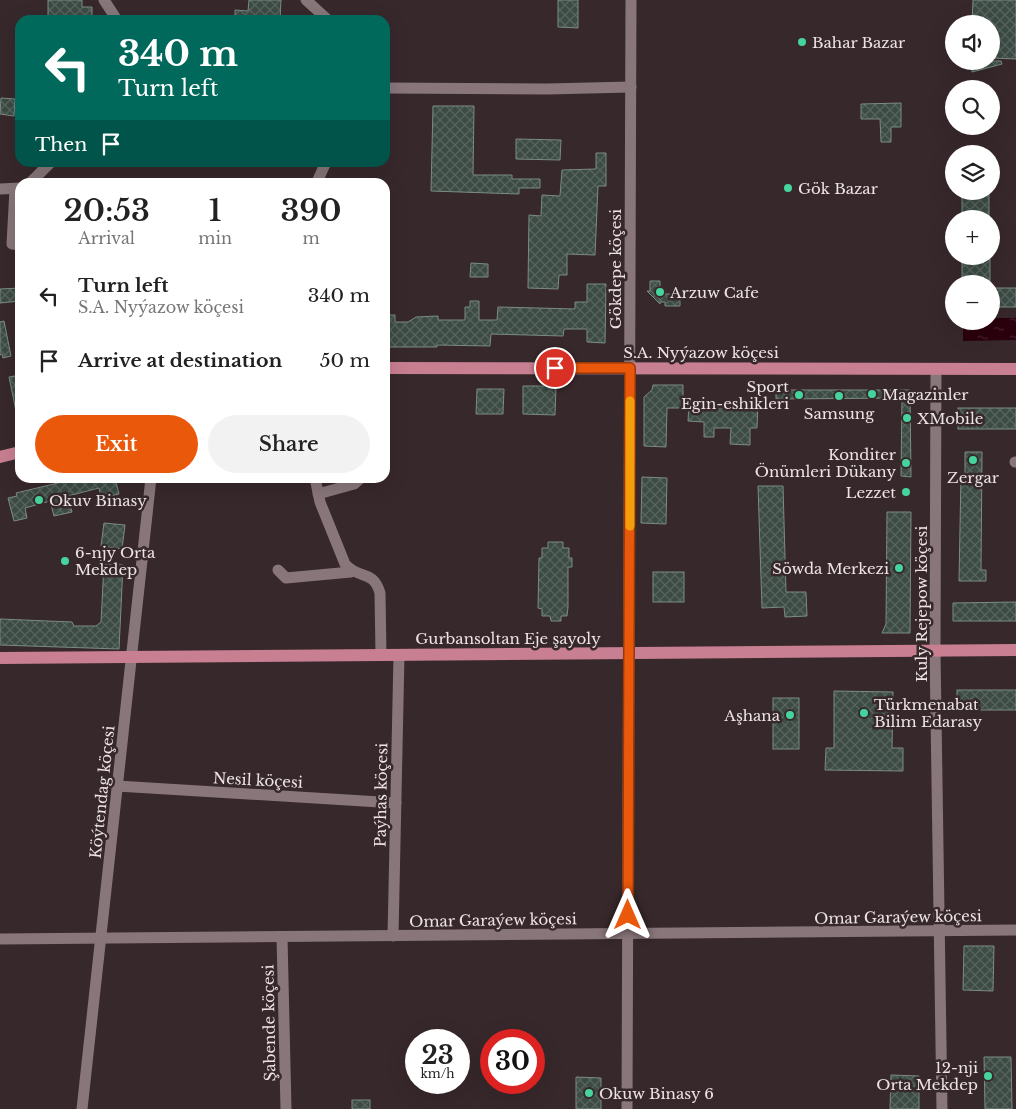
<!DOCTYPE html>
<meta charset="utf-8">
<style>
:root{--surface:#fff;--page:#f2f2f2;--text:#222;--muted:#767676;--accent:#ea580c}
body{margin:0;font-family:"Libre Baskerville",serif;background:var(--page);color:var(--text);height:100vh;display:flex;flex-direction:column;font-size:19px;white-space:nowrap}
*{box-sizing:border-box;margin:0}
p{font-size:16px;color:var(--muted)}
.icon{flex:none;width:28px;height:28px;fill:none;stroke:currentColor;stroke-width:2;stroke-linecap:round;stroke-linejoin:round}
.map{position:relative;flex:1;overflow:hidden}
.sheet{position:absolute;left:15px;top:178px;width:375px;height:305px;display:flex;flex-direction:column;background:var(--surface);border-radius:15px;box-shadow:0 5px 20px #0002}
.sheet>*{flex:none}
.hud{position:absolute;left:15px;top:15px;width:375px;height:152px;border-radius:15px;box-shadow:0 5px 20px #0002;background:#00695c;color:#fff;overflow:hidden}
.fabs{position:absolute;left:945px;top:15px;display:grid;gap:10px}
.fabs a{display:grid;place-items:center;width:55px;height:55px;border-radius:50%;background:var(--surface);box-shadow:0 5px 20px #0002;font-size:25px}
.speed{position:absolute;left:405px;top:1029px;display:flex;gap:10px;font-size:25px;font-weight:700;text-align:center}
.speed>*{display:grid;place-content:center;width:65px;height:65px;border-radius:50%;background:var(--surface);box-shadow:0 5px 20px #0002;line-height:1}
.speed small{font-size:12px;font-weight:400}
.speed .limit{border:8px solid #d22;background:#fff;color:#111}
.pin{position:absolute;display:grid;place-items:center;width:42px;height:42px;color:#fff;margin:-21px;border:2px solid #fff;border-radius:50%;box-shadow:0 1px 5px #0007}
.me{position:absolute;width:55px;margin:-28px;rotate:0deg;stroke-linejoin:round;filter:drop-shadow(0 0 4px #0008)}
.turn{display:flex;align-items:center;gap:18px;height:105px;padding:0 20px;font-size:22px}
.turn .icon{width:65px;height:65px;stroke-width:2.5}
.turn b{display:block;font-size:35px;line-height:42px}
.then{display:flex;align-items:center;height:48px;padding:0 20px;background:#0003;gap:10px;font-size:19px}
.eta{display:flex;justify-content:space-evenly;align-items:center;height:85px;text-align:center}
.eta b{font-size:30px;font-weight:600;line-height:35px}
.button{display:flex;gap:10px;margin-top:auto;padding:10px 20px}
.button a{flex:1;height:58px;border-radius:30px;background:var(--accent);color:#fff;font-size:20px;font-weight:600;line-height:58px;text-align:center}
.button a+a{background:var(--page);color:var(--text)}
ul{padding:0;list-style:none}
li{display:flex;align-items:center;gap:15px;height:65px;padding:0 20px}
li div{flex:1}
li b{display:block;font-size:19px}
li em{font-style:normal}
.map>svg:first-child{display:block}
</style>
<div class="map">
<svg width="1016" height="1109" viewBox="0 0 1016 1109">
<defs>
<pattern id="water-ripples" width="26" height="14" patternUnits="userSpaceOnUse" patternTransform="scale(1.25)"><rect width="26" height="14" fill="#2a000d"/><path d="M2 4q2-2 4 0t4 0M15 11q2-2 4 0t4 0" fill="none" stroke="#492530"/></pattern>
<pattern id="building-cross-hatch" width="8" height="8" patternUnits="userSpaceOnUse" patternTransform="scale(1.25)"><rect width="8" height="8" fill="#3c4b44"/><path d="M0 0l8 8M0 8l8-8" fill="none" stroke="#58655f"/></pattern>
</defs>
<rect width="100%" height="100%" fill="#37282b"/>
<path fill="url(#water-ripples)" d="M991,318H1016V340L963,341V321H991Z"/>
<g fill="url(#building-cross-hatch)" stroke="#7b8c84">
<path d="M48,0H82V7H92V20H48Z"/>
<path d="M249,0H281L280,20H235V10L248,11Z"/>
<path d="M558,0H578V28L558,27Z"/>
<path d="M973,0H1016V59L991,58V24H972Z"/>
<path d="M972,61H1001L1002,64L972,72Z"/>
<path d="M1,98L15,99L14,116L0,114Z"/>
<path d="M901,103V127H891V142H881L880,119H861V104Z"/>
<path d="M433,106H474L473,175H512V179H540V188H519V194L431,191Z"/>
<path d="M516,139L561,140L560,160L516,159Z"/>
<path d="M596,153H606V186H598L595,255L567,254V275H559L558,289L528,288L529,215L541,216L542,195L560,196L562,170L596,169Z"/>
<rect x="962" y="191" width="27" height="28"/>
<rect x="962" y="256" width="28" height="28"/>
<path d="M471,263L488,264V277H470Z"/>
<path d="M650,281H660V291H665V294H680V306H665V302H660V304L647,291H650Z"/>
<path d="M587,284H606L605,343L587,342V329H564L563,336L491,334L490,346L437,345V347H385L387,315H395V322H408L416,317L438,316V320H465V307H470V301H479V320H497L498,307L575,309V302H587Z"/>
<path d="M20,288V301L0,303V289Z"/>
<rect x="991" y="288" width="25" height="19"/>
<path d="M4,321L11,356L3,358L2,354L0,355V322Z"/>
<path d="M20,375V411H16L9,377Z"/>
<path d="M653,385H683V408H667L666,447L644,446V397L652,390Z"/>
<path d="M523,386H556L555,415L523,414Z"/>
<path d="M477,389H504L503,414H476Z"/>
<path d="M776,390H910L911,477L901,476L902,398L776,399Z"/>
<path d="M689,404L758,405L757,428H750V445L730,444L731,428H714V437H704V422L688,421Z"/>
<rect x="958" y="408" width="58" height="21"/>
<path d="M965,452H982L981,570H986V581H959L961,475H965Z"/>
<path d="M642,477L667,478L666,524L641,523Z"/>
<path d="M79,478H115L119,494L101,499L99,488L68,496L72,512L54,516L50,501L25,508L27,518L14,521L8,498L17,496L16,493Z"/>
<path d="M758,486H783L786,592H806L807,616L785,617L784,607L762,608Z"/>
<path d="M887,512H911L910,633H882L886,624Z"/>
<path d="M104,523L125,525L122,549L101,546Z"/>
<path d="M548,542H563V548H569V558H572V567H568V607L567,616H561V621H551L550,616H542V609L538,608L539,558H542V548H548Z"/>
<path d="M104,564L123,565L119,649L0,645V619L72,622L74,626H96L101,622Z"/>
<rect x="653" y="572" width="31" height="30"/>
<path d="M1016,602V621H953V603Z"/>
<rect x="957" y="690" width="59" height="20"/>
<path d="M834,691L893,692L892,748H903V771L825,770L826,748H834Z"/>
<rect x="773" y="698" width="26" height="51"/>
<path d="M964,946H994L993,991L963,990Z"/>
<path d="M984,1057H1011L1012,1109H985Z"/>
<path d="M891,1075L919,1076V1109H890Z"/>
<path d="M576,1077L601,1078V1109H576Z"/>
<rect x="352" y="1100" width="18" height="9"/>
</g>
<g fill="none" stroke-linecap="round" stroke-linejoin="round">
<g stroke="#88767a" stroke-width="11">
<path d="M104,0L117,20"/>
<path d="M306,0L328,20"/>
<path d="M385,88L547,89L631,87"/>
<path d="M31,182L51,162"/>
<path d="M317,182L326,162"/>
<path d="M0,189L20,188"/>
<path d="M15,189L12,244L20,245"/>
<path d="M936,369L935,651L942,1109"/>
<path d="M1015,462H1016"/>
<path d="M315,478L320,502L345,564C359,580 373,569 380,593L381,655"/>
<path d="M318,494L354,484L361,478"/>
<path d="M278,570L286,578L351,572"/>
<path d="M117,786L396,803"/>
<path d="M393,936L399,655"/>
<path d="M282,937L286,1109"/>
<path d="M0,939L1016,930"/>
<path d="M82,1109L151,478"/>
<path d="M627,1109L631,0"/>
</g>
<g stroke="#c87f91" stroke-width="12">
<path d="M385,368L1016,369"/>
<path d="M0,457L20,452"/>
<path d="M0,658L1016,650"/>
</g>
</g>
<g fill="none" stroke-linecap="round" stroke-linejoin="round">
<g stroke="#983908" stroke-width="12">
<path id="route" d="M555,368H630L628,915"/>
</g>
<use href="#route" stroke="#ea580c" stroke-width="9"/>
<path stroke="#f59e0b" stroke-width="9" d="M630,526V401"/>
</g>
<g fill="#46d49e" stroke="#37282b" stroke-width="2">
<circle cx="802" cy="42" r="5"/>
<circle cx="788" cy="188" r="5"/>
<circle cx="660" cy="292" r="5"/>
<circle cx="872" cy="394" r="5"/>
<circle cx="799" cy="395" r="5"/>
<circle cx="839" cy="396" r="5"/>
<circle cx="907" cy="418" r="5"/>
<circle cx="973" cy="460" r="5"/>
<circle cx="906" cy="463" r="5"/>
<circle cx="906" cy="492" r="5"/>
<circle cx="39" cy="500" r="5"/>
<circle cx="65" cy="561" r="5"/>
<circle cx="899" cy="568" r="5"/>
<circle cx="864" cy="713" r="5"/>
<circle cx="790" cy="715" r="5"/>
<circle cx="988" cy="1076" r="5"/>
<circle cx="589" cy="1093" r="5"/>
</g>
<g text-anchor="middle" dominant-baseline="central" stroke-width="5" stroke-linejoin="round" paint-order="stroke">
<g font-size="15" fill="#ede3e5" stroke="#37282b" text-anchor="start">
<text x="812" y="42">Bahar Bazar</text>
<text x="798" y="188">Gök Bazar</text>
<text x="670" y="292">Arzuw Cafe</text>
<text x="789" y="386" text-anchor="end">Sport<tspan x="789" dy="17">Egin-eshikleri</tspan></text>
<text x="882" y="394">Magazinler</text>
<text x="839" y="413" text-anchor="middle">Samsung</text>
<text x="917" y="418">XMobile</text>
<text x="896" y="454" text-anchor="end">Konditer<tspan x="896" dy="17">Önümleri Dükany</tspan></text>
<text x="973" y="477" text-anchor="middle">Zergar</text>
<text x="896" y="492" text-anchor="end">Lezzet</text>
<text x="49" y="500">Okuv Binasy</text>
<text x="75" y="552">6-njy Orta<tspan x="75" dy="17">Mekdep</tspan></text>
<text x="889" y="568" text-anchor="end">Söwda Merkezi</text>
<text x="874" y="704">Türkmenabat<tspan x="874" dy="17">Bilim Edarasy</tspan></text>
<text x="780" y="715" text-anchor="end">Aşhana</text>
<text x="978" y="1067" text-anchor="end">12-nji<tspan x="978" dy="17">Orta Mekdep</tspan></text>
<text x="599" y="1093">Okuw Binasy 6</text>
</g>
<g font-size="15" fill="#ede3e5" stroke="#37282b">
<text transform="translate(615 269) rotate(-90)">Gökdepe köçesi</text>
<text x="701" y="352">S.A. Nyýazow köçesi</text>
<text transform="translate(921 604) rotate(-90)">Kuly Rejepow köçesi</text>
<text x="508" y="638">Gurbansoltan Eje şayoly</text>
<text transform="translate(258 780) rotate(3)">Nesil köçesi</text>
<text transform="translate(102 792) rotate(-84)">Köýtendag köçesi</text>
<text transform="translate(381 795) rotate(-89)">Paýhas köçesi</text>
<text transform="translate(898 917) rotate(-1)">Omar Garaýew köçesi</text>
<text transform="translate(493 920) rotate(-1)">Omar Garaýew köçesi</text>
<text transform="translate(269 1023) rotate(-91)">Şabende köçesi</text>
</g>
</g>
</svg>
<div class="fabs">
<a><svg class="icon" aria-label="sound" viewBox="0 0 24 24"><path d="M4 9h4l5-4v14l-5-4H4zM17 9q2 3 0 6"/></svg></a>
<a><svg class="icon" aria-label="search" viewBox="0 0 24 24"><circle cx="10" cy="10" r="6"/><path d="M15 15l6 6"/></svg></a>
<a><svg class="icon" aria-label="layers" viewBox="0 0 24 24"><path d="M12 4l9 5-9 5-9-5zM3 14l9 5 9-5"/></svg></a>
<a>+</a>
<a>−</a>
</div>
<div class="speed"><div>23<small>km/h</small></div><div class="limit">30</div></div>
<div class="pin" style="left:555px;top:368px;background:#d93025"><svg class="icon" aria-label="arrive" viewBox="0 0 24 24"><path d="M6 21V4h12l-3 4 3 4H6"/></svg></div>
<svg class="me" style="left:628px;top:915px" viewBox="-20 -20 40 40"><path d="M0-17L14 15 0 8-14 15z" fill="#ea580c" stroke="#fff" stroke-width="4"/></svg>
<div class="hud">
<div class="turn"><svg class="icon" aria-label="left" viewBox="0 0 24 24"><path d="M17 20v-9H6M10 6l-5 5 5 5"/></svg><div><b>340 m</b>Turn left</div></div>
<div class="then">Then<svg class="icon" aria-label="arrive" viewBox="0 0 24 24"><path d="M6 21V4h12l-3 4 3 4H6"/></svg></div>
</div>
<section class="sheet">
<div class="eta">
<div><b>20:53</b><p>Arrival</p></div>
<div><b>1</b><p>min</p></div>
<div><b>390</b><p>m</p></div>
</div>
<ul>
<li><svg class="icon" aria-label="left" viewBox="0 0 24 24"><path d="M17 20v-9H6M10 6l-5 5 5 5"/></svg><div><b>Turn left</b><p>S.A. Nyýazow köçesi</p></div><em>340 m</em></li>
<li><svg class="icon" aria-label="arrive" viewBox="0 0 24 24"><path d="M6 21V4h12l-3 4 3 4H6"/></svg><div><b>Arrive at destination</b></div><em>50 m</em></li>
</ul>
<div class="button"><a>Exit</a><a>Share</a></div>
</section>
</div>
